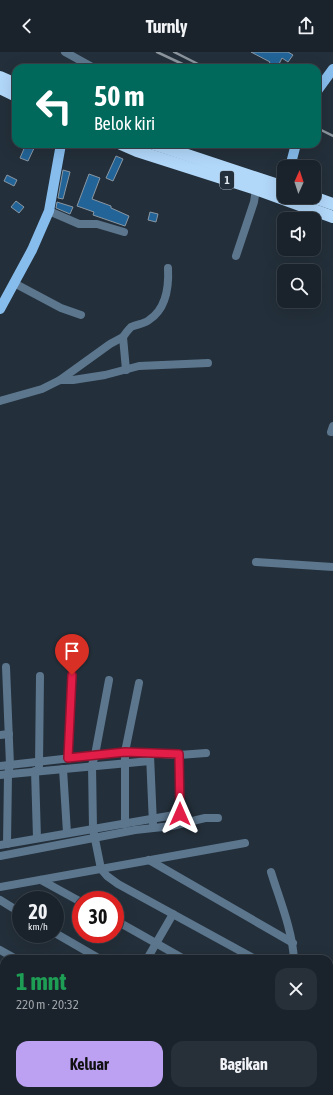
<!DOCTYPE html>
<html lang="id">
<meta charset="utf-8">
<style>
:root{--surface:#1a232c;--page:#272f38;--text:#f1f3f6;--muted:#9fa4a9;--line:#384048;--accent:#bca0f2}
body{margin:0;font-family:"Asap Condensed",sans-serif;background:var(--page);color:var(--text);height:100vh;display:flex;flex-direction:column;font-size:15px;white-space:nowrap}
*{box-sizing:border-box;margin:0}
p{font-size:13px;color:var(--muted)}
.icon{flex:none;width:22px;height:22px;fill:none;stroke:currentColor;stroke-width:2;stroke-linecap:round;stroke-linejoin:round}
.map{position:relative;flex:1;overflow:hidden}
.panel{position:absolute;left:0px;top:903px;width:333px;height:140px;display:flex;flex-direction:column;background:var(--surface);border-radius:12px 12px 0 0;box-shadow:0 4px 16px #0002,0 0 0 1px var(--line)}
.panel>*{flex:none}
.banner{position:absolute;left:12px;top:12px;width:309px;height:84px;border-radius:12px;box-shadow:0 4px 16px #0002,0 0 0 1px var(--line);background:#00695c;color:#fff;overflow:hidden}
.needle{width:26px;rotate:3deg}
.controls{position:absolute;left:277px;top:108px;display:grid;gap:8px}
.controls a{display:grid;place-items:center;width:44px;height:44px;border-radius:8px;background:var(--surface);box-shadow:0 4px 16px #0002,0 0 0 1px var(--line);font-size:20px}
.speed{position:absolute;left:12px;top:839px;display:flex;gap:8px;font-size:20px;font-weight:700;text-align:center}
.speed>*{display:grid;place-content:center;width:52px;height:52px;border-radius:50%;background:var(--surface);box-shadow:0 4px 16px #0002,0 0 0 1px var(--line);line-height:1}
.speed small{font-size:10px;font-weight:400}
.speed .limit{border:6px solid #d22;background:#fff;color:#111}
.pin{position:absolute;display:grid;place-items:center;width:34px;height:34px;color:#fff;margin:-41px -17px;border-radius:50% 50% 50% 0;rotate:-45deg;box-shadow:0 0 4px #0007}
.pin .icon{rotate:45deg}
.me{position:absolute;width:44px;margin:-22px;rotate:0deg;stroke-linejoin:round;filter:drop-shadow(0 0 3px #0008)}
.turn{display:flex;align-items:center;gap:14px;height:84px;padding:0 16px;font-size:18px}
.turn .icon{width:52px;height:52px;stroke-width:2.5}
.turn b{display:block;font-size:28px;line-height:34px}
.round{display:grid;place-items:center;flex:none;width:42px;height:42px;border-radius:12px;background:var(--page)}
.headline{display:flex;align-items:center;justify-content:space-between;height:68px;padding:0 16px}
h1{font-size:24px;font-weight:700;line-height:30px;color:#1e9e55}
.primary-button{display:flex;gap:8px;margin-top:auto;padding:8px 16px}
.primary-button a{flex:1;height:46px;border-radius:12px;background:var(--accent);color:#111;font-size:16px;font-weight:700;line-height:46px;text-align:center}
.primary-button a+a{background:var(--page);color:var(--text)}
header{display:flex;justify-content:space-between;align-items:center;height:52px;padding:0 16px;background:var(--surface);font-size:18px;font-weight:700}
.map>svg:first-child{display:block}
</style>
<header><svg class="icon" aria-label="back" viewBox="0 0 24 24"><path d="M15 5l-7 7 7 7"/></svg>Turnly<svg class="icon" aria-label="share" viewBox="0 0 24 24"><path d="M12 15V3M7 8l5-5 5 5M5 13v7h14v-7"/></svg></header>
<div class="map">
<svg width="333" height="1043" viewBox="0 0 333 1043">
<rect width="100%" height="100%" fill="#232f3a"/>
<g fill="#226497" stroke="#8997a4">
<path d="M251,0H288L293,3L288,10L282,6L277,16H266L270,10Z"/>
<path d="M26,92H36L28,109L20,106Z"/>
<path d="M116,104L123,107L113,129L106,126Z"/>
<path d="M63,118L70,120L63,147L58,146Z"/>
<path d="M89,122L100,126L92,147L111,154V156L129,164L125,174L93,163L94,160L77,154Z"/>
<path d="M7,123L17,128L14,134L4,129Z"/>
<path d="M16,149L24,155L19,161L11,155Z"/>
<path d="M57,150L73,155L70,162L56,156Z"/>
<path d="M150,160L158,162L156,170L148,168Z"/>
</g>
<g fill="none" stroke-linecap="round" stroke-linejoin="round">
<g stroke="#5c768d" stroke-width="8">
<path d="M65,0L94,16"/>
<path d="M49,159L79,172H97L124,180"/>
<path d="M236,204L254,150L256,137"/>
<path d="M14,231L61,256L81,263"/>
<path d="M126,318L123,285C125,282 128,278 131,275C137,272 144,272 149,268C166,257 169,235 168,216"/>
<path d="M60,328L110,292L123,285"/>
<path d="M0,349L42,337L60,328H73L105,323L139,314L208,311"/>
<path d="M331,380L333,374"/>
<path d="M256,510L333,515"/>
<path d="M6,615L10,713L8,722L7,792"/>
<path d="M109,628L95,703L92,713L93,777L101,817L107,824L118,832L255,907"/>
<path d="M0,683L9,682"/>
<path d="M150,703L153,772"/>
<path d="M68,706L72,623"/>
<path d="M0,714L125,700L179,703L206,701"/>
<path d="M39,714L40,624"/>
<path d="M63,717L67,781"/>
<path d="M35,719L37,786"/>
<path d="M0,723L150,709"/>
<path d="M125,772V700L139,631"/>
<path d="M0,793L180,762L179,703"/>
<path d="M0,804L135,778L172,774L205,766H218"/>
<path d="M149,808L293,891"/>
<path d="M271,820C280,849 292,877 294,907"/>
<path d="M41,828L81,850"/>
<path d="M0,835L245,791"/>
<path d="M0,848L21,861"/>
<path d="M115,868L184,907"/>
<path d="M55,881L100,907"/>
<path d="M0,898L16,907"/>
<path d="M147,907L173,862"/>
<path d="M191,1039L199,1043"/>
<path d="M251,1039L259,1043"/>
<path d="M267,1043L269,1039"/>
</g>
<g stroke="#87bded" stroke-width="10">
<path d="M317,39L333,17"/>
<path d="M290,115L296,92"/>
<path d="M0,257L32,198L49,159L61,92"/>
</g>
<g stroke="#b1d7f9" stroke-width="12">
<path d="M0,25L16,32"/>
<path d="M0,36L16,44"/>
<path d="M121,92L137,99L256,137L333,165"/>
<path d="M154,92L284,135"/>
<path d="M313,145L333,152"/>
<path d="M0,939L4,941"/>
<path d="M0,959L4,962"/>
<path d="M125,1039L131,1043"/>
<path d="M157,1039L164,1043"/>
</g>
<g stroke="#8b959e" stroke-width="2.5">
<path d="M157,0L191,16"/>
<path d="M174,0L206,16"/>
<path d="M317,76L333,84"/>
</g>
</g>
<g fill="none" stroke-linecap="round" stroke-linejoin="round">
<g stroke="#92132f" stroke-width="10">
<path id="route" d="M72,623L68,706L125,700L179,702L180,762"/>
</g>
<use href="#route" stroke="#e11d48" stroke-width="7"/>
</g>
<g text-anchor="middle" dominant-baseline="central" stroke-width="4" stroke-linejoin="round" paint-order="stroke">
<rect fill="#232f3a" stroke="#a7b0b9" stroke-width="1" x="220" y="119" width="14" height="18" rx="3"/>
<g font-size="11" font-weight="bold" fill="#e0e8ef">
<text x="227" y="128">1</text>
</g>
</g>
</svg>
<div class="controls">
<a><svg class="needle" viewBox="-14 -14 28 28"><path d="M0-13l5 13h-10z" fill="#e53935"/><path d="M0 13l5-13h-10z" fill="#9fa4a9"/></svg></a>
<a><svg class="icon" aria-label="sound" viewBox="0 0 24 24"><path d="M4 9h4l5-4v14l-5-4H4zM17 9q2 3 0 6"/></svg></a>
<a><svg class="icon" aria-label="search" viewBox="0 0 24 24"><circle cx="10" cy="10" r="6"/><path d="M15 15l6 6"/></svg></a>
</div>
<div class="speed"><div>20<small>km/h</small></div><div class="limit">30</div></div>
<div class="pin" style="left:72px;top:623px;background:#d93025"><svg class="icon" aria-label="arrive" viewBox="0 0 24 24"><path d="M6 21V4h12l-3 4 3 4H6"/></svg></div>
<svg class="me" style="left:180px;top:762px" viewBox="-20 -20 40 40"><path d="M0-17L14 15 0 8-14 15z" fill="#e11d48" stroke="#fff" stroke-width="4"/></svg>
<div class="banner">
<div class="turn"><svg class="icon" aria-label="left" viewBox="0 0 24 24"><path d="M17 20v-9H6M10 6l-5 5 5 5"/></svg><div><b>50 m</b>Belok kiri</div></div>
</div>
<section class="panel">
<div class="headline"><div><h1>1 mnt</h1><p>220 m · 20:32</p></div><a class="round"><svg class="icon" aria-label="close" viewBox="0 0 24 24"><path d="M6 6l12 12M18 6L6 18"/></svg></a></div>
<div class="primary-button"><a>Keluar</a><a>Bagikan</a></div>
</section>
</div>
